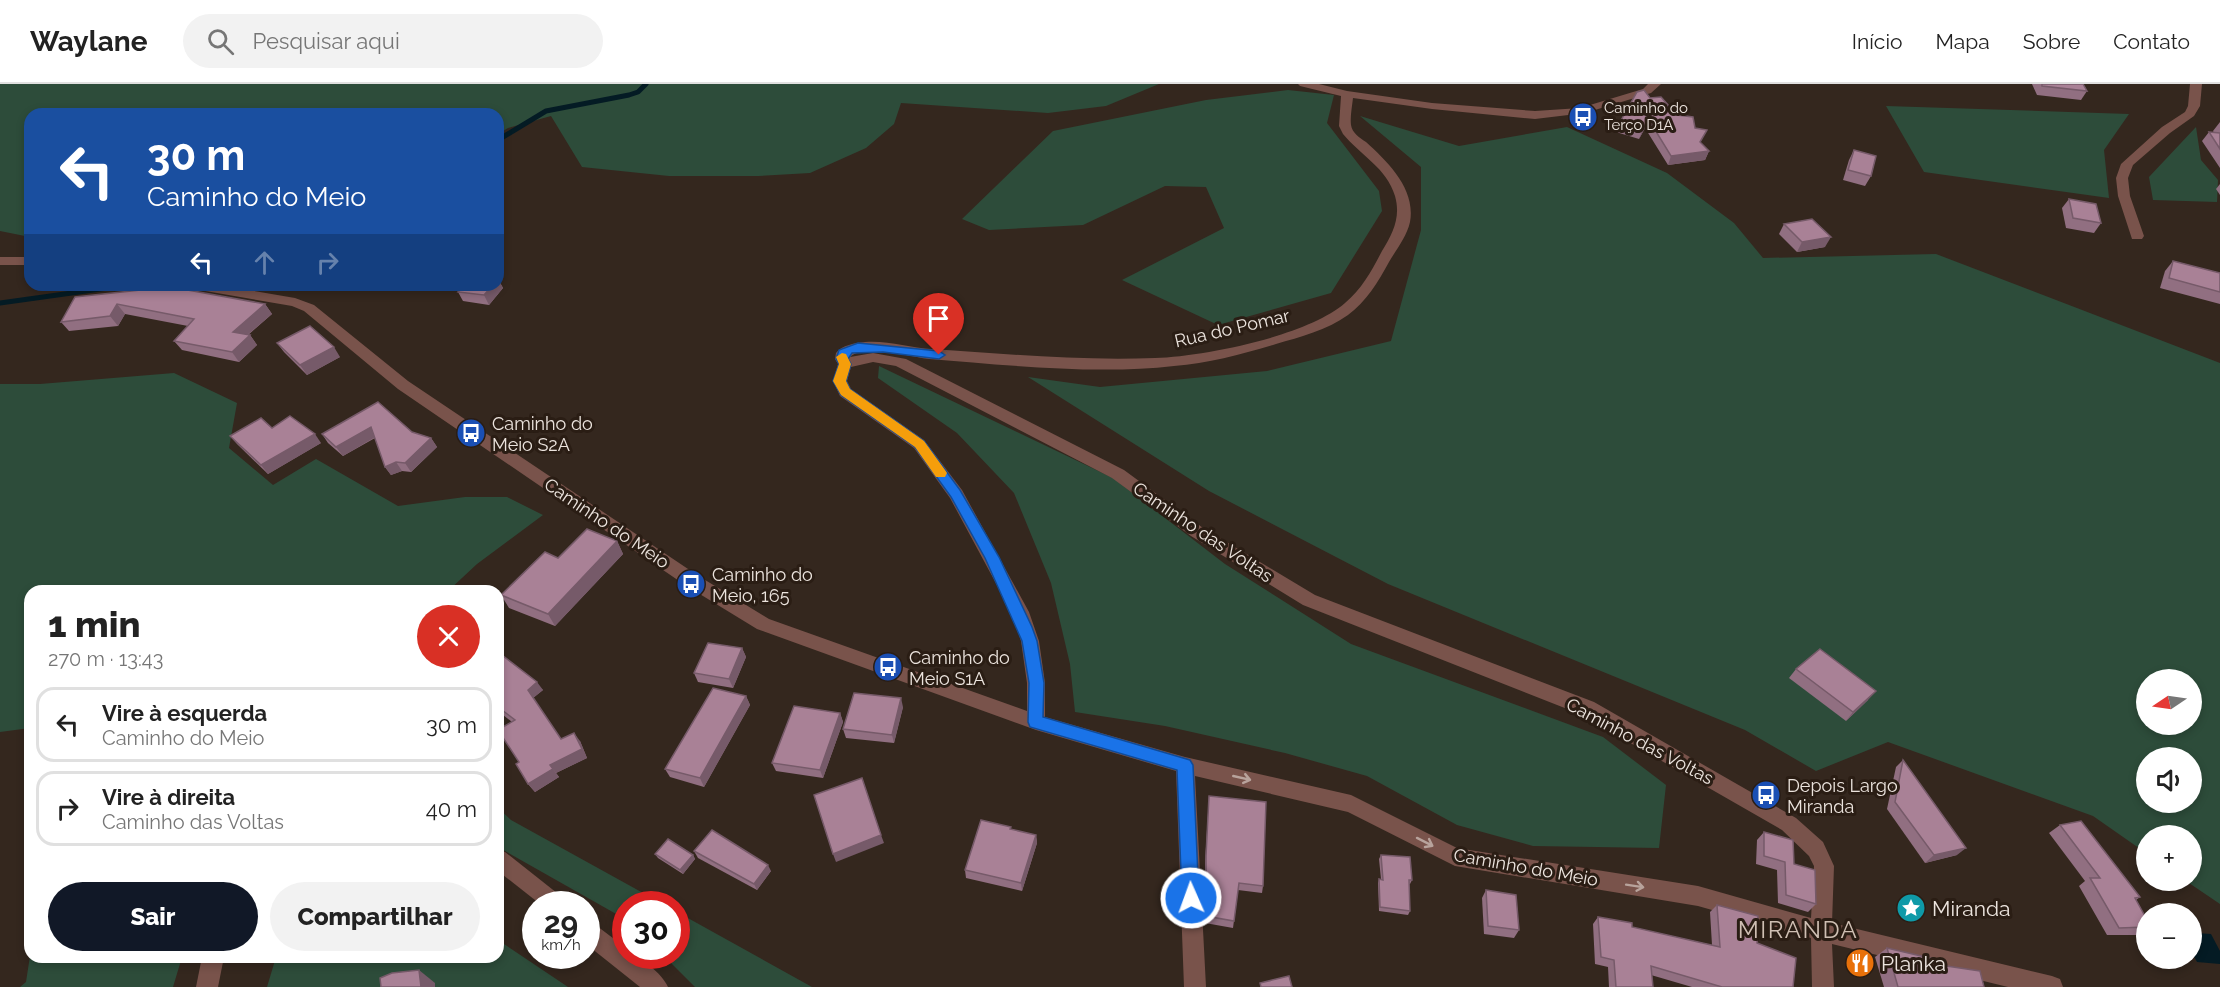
<!DOCTYPE html>
<html lang="pt">
<meta charset="utf-8">
<style>
:root{--surface:#fff;--page:#f2f2f2;--text:#222;--muted:#767676;--line:#e0e0e0;--accent:#111827}
body{margin:0;font-family:Raleway,sans-serif;background:var(--page);color:var(--text);height:100vh;display:flex;flex-direction:column;font-size:22px;white-space:nowrap}
*{box-sizing:border-box;margin:0}
p{font-size:20px;color:var(--muted)}
.icon{flex:none;width:33px;height:33px;fill:none;stroke:currentColor;stroke-width:2;stroke-linecap:round;stroke-linejoin:round}
.map{position:relative;flex:1;overflow:hidden}
.sheet{position:absolute;left:24px;top:501px;width:480px;height:378px;display:flex;flex-direction:column;background:var(--surface);border-radius:18px;box-shadow:0 3px 9px #0003}
.sheet>*{flex:none}
.hud{position:absolute;left:24px;top:24px;width:480px;height:183px;border-radius:18px;box-shadow:0 3px 9px #0003;background:#1a4fa0;color:#fff;overflow:hidden}
.needle{width:39px;rotate:257deg}
.controls{position:absolute;left:2136px;top:585px;display:grid;gap:12px}
.controls a{display:grid;place-items:center;width:66px;height:66px;border-radius:50%;background:var(--surface);box-shadow:0 3px 9px #0003;font-size:30px}
.speed{position:absolute;left:522px;top:807px;display:flex;gap:12px;font-size:30px;font-weight:700;text-align:center}
.speed>*{display:grid;place-content:center;width:78px;height:78px;border-radius:50%;background:var(--surface);box-shadow:0 3px 9px #0003;line-height:1}
.speed small{font-size:15px;font-weight:400}
.speed .limit{border:9px solid #d22;background:#fff;color:#111}
.pin{position:absolute;display:grid;place-items:center;width:51px;height:51px;color:#fff;margin:-62px -26px;border-radius:50% 50% 50% 0;rotate:-45deg;box-shadow:0 0 6px #0007}
.pin .icon{rotate:45deg}
.me{position:absolute;width:66px;margin:-33px;rotate:358deg;stroke-linejoin:round;filter:drop-shadow(0 0 4px #0008)}
.turn{display:flex;align-items:center;gap:21px;height:126px;padding:0 24px;font-size:27px}
.turn .icon{width:78px;height:78px;stroke-width:2.5}
.turn b{display:block;font-size:42px;line-height:51px}
.lanes{display:flex;align-items:center;height:57px;padding:0 24px;background:#0003;justify-content:center;gap:30px;direction:ltr}
.lanes .off{opacity:.35}
.round{display:grid;place-items:center;flex:none;width:63px;height:63px;border-radius:32px;background:var(--page)}
.headline{display:flex;align-items:center;justify-content:space-between;height:102px;padding:0 24px}
h1{font-size:36px;font-weight:800;line-height:45px}
.primary-button{display:flex;gap:12px;margin-top:auto;padding:12px 24px}
.primary-button a{flex:1;height:69px;border-radius:36px;background:var(--accent);color:#fff;font-size:24px;font-weight:800;line-height:69px;text-align:center}
.primary-button a+a{background:var(--page);color:var(--text)}
ul{padding:0;list-style:none}
li{display:flex;align-items:center;gap:18px;height:75px;margin:0 12px 9px;padding:0 12px;border:3px solid var(--line);border-radius:18px}
li div{flex:1}
li b{display:block;font-size:22px}
li em{font-style:normal}
header{display:flex;align-items:center;gap:36px;box-sizing:border-box;height:84px;padding:0 30px;background:var(--surface);border-bottom:2px solid var(--line)}
header strong{font-size:28px}
nav{display:flex;gap:33px;margin-inline-start:auto;font-size:21px}
.search{width:420px;height:54px;background:var(--page);display:flex;align-items:center;gap:15px;box-sizing:border-box;padding:0 21px;border-radius:33px;color:var(--muted);font-size:22px}
.map>svg:first-child{display:block}
</style>
<header>
<strong>Waylane</strong>
<div class="search"><svg class="icon" aria-label="search" viewBox="0 0 24 24"><circle cx="10" cy="10" r="6"/><path d="M15 15l6 6"/></svg>Pesquisar aqui</div>
<nav><a>Início</a><a>Mapa</a><a>Sobre</a><a>Contato</a></nav>
</header>
<div class="map">
<svg width="2220" height="903" viewBox="0 0 2220 903">
<rect width="100%" height="100%" fill="#34271e"/>
<g fill="#2d4c3a" fill-rule="evenodd">
<path d="M0,0H1159L1106,22L1048,29L901,19L894,40L866,64L810,89L758,92H669L582,83L551,32L508,44L498,50V30H30V153L0,147Z"/>
<path d="M1288,6L1334,11L1327,39L1379,107L1382,127L1331,209L1218,241L1122,196L1224,144L1206,103L1165,102L1083,141L989,146L962,135L1053,47L1206,16Z"/>
<path d="M1886,22L2129,30L2104,66L2109,114L1924,88Z"/>
<path d="M1360,32L1459,62L1567,43L1667,89L1734,139L1763,174L1936,170L2220,279V820L2186,797L2192,796V752H2146V769L2093,732L1888,658L1816,687L1745,646L1388,500L1209,407L1028,293L1100,303L1267,287L1391,257L1421,146V83ZM2146,596H2192V640H2146ZM2146,674H2192V718H2146Z"/>
<path d="M2196,43L2201,76L2218,96L2217,118L2153,116L2149,93Z"/>
<path d="M879,282L1113,394L1225,480L1351,560L1603,653L1666,701L1659,764L1533,762L1457,741L1367,692L1285,669L1165,642L1075,628L1070,580L1051,499L1014,409L957,349L878,294Z"/>
<path d="M174,289L237,319L229,364L273,401L316,375L398,422L465,413H507L543,431L477,480L448,507H30V644L0,648V300H40Z"/>
<path d="M498,724L511,736L663,820H626L625,835L498,763Z"/>
<path d="M677,828L812,903H695L664,872H676Z"/>
<path d="M498,856L568,903H410L395,888L390,903H267L276,873H498Z"/>
<path d="M30,872V873H182L173,903H20L26,898Z"/>
</g>
<path fill="#041b24" d="M2192,841L2196,849L2211,850L2220,867V880L2197,878L2192,869Z"/>
<g fill="none" stroke-linecap="round" stroke-linejoin="round">
<g stroke="#041b24" stroke-width="5">
<path d="M498,56L546,27L629,11L638,8L646,0"/>
<path d="M0,219L129,201"/>
</g>
<g fill="#79534b" fill-rule="evenodd">
<path d="M1298,0H1319L1347,7L1432,19L1535,27L1580,24L1643,5L1648,0H1661L1651,9L1585,29L1535,35L1432,25L1353,14C1352,23 1350,33 1351,41C1352,49 1360,54 1366,58C1388,78 1416,105 1410,138C1407,152 1396,166 1389,178C1378,198 1366,218 1348,231C1327,246 1300,253 1276,260C1243,270 1209,279 1174,282C1097,291 1006,281 929,275C908,273 866,259 850,273L873,269L906,275L1124,386L1203,444L1315,511L1594,618L1796,734L1823,758L1834,782L1832,839L2052,892L2060,895L2063,903H2008L1832,860L1834,903H1812L1811,854L1698,822L1455,782L1348,728L1195,692L1206,903H1184L1176,687L1036,646L757,545L685,501L398,305L304,227L292,222L194,205L187,201H220L295,214L314,221L408,297L697,491L769,535L1027,627V599L1021,557L1012,529L950,414L914,364L840,312L833,297L838,280L835,275L836,269C842,261 855,259 865,258C887,256 910,264 932,265C1006,270 1081,277 1155,274C1206,272 1307,252 1345,219C1362,205 1372,186 1382,167C1393,149 1401,133 1395,112C1387,84 1360,71 1343,50L1339,42L1341,12L1300,2ZM873,278L896,282L1112,394L1191,452L1303,521L1580,630L1782,746L1809,772L1814,782L1811,834L1698,802L1457,764L1351,711L1185,673L1045,633V599L1039,557L1029,528L962,406L924,356L851,305L847,297L851,283Z"/>
<path d="M2190,0H2202L2200,22L2194,32L2170,49L2133,81L2128,94L2130,112L2144,152L2142,155H2132L2118,112L2116,94L2121,80L2162,43L2185,28L2188,22Z"/>
<rect x="0" y="173" width="30" height="8"/>
<path d="M498,766L505,768L562,813L565,820H540L498,787Z"/>
<path d="M586,836L593,839L626,864V872C640,872 662,889 668,903H640L586,860Z"/>
<path d="M202,873H224L218,903H196Z"/>
</g>
</g>
<g fill="#916f81">
<path d="M2032,0H2083L2087,7L2081,16L2037,11Z"/>
<path d="M1650,14L1677,31L1695,44L1701,59L1709,67L1705,76L1668,81L1645,44L1639,55L1616,48L1619,40Z"/>
<path d="M2220,38V84L2202,57L2209,48L2214,49L2213,47Z"/>
<path d="M1854,66L1871,92L1865,102L1843,96L1849,76Z"/>
<path d="M2220,100V111L2216,105Z"/>
<path d="M2069,115L2101,139L2094,149L2066,144L2062,124Z"/>
<path d="M1784,140L1825,163L1797,168L1779,150Z"/>
<path d="M2173,177L2220,189V220L2160,204L2165,187Z"/>
<path d="M498,195L503,204L489,221L463,217L458,208Z"/>
<path d="M75,213L265,220L272,230L248,251H250L257,261L239,278L182,266L174,257L188,242L125,230L118,242L69,247L61,238Z"/>
<path d="M277,259L340,273L307,291L284,268Z"/>
<path d="M272,344L321,359L268,390L237,360L230,352Z"/>
<path d="M412,348L431,354L437,363L411,388L402,387L391,391L385,383L375,354L343,372L328,359L322,350Z"/>
<path d="M617,457L623,470L555,542L509,524L501,511L558,474Z"/>
<path d="M742,564L746,573L733,604L698,598L694,589Z"/>
<path d="M498,565L502,571L543,606L533,614L561,655L580,657L587,674L556,689L559,693L535,708L528,700L519,678L512,638L498,627Z"/>
<path d="M1796,585L1868,616L1846,637L1789,594Z"/>
<path d="M746,612L750,621L704,703L670,693L665,685Z"/>
<path d="M903,623L894,659L846,654L843,645Z"/>
<path d="M840,629L843,638L823,694L776,687L772,679Z"/>
<path d="M1903,676L1957,771L1925,779L1887,725L1896,683Z"/>
<path d="M1209,712L1263,802L1262,809L1238,806L1233,844L1205,839V779Z"/>
<path d="M2060,741L2140,813L2136,816L2146,834V847L2140,851H2107L2079,802L2085,797L2049,749Z"/>
<path d="M1011,743V745L1036,751L1037,759L1022,807L966,794L965,786Z"/>
<path d="M1764,748L1794,780L1816,820L1808,828L1778,819L1777,786L1756,780L1757,756Z"/>
<path d="M694,767L771,787L757,806L698,774Z"/>
<path d="M655,770L693,771L695,775L683,790L658,774Z"/>
<path d="M1381,771L1412,796L1410,800H1409L1410,827L1408,831L1379,827L1378,799L1379,795H1381L1379,775Z"/>
<path d="M1486,806L1519,846L1514,854L1484,850L1482,814Z"/>
<path d="M1717,821L1757,859L1793,903H1692L1651,891L1653,903H1609L1608,883L1595,880L1593,840L1598,833L1632,843L1712,861L1710,828Z"/>
<path d="M1887,864L1940,881L1984,903H1884L1875,873Z"/>
</g>
<g fill="#765a69">
<path d="M1649,36L1645,44L1639,55L1642,47Z"/>
<path d="M1709,67L1705,76L1668,81L1671,72Z"/>
<path d="M1831,153L1825,163L1797,168L1802,158Z"/>
<path d="M498,195L503,204L489,221L484,211L493,201H498Z"/>
<path d="M117,220L125,230L118,242L110,232Z"/>
<path d="M265,220L272,230L240,257L233,248Z"/>
<path d="M250,251L257,261L239,278L232,268Z"/>
<path d="M334,263L340,273L307,291L300,281Z"/>
<path d="M371,343L377,352L343,372L336,363Z"/>
<path d="M315,350L321,359L268,390L261,381Z"/>
<path d="M431,354L437,363L411,388L405,379Z"/>
<path d="M396,378L402,387L391,391L385,383Z"/>
<path d="M617,457L623,470L555,542L548,530Z"/>
<path d="M742,564L746,573L733,604L729,595Z"/>
<path d="M537,598L543,606L533,614L528,606Z"/>
<path d="M1876,607L1868,616L1846,637L1853,628Z"/>
<path d="M746,612L750,621L704,703L700,694Z"/>
<path d="M901,614L903,623L894,659L892,651Z"/>
<path d="M840,629L843,638L823,694L820,686Z"/>
<path d="M574,649L580,657L587,674L556,689L550,681Z"/>
<path d="M553,685L559,693L535,708L528,700Z"/>
<path d="M881,751L884,759L836,778L833,770Z"/>
<path d="M1036,751L1037,759L1022,807L1021,799Z"/>
<path d="M1966,764L1957,771L1925,779L1934,771Z"/>
<path d="M693,771L695,775L683,790L680,786Z"/>
<path d="M768,781L771,787L757,806L754,800Z"/>
<path d="M419,886L435,899V903H421Z"/>
</g>
<g fill="#a98196" stroke="#765a69" stroke-width="1.5">
<path d="M2042,0H2083L2087,7L2042,2Z"/>
<path d="M1644,6L1650,14L1661,13L1677,31L1693,33L1695,44L1707,46L1700,58L1709,67L1671,72L1649,36L1642,47L1619,40L1637,8Z"/>
<path d="M2209,48L2220,49V65Z"/>
<path d="M1854,66L1876,72L1871,92L1848,86Z"/>
<path d="M2069,115L2096,120L2101,139L2073,134Z"/>
<path d="M1812,135L1831,153L1802,158L1784,140Z"/>
<path d="M2173,177L2220,189V208L2169,194Z"/>
<path d="M156,201H160L265,220L233,248L250,251L232,268L174,257L194,235L117,220L110,232L61,238L75,213L150,205Z"/>
<path d="M464,201H493L484,211L458,208Z"/>
<path d="M310,242L334,263L300,281L277,259Z"/>
<path d="M378,318L412,348L431,354L405,379L396,378L385,383L371,343L336,363L322,350Z"/>
<path d="M290,332L315,350L261,381L230,352L261,334L272,344Z"/>
<path d="M587,445L617,457L548,530L501,511L545,468L558,474Z"/>
<path d="M708,559L742,564L729,595L694,589Z"/>
<path d="M1820,565L1876,607L1853,628L1796,585Z"/>
<path d="M498,568L537,598L528,606L561,655L574,649L582,665L550,681L553,685L528,700L516,680L519,678L498,646L515,636L498,623Z"/>
<path d="M713,604L746,612L700,694L665,685Z"/>
<path d="M854,609L901,614L892,651L843,645Z"/>
<path d="M794,622L840,629L820,686L772,679Z"/>
<path d="M1903,676L1966,764L1934,771L1895,718Z"/>
<path d="M862,694L881,751L833,770L814,711Z"/>
<path d="M1209,712L1266,718L1263,802L1239,799L1234,837L1206,832V772Z"/>
<path d="M981,736L1011,743L1010,745L1036,751L1021,799L965,786Z"/>
<path d="M2081,737L2140,813L2135,814L2146,834V843L2119,844L2090,794H2100L2060,741Z"/>
<path d="M712,746L768,781L754,800L694,767Z"/>
<path d="M1764,748L1793,756L1794,780L1815,786L1816,820L1786,811L1785,778L1764,772Z"/>
<path d="M668,755L693,771L680,786L655,770Z"/>
<path d="M1381,771L1410,773L1412,796H1409L1410,827L1380,823L1379,795L1383,796Z"/>
<path d="M1486,806L1516,811L1519,846L1488,842Z"/>
<path d="M1717,821L1758,832L1757,859L1796,874L1793,903H1722L1651,882L1653,903H1616L1614,876L1601,873L1598,833L1632,839V843L1720,863Z"/>
<path d="M1887,864L1938,876L1940,881L1980,887L1984,903H1898Z"/>
<path d="M419,886L421,903H381L380,894L392,889Z"/>
<path d="M1289,892L1292,903H1261L1260,899Z"/>
</g>
<defs><path id="oneway-shaft" d="M-6 0H5M1.5-3L5.5 0L1.5 3" fill="none" stroke-width="1.6" stroke-linecap="round" stroke-linejoin="round" transform="scale(1.5)"/></defs>
<g stroke="#b8a39c">
<use href="#oneway-shaft" transform="translate(1242 694) rotate(13)"/>
<use href="#oneway-shaft" transform="translate(1425 758) rotate(27)"/>
<use href="#oneway-shaft" transform="translate(1635 802) rotate(9)"/>
</g>
<path fill="#1a73e8" stroke="#114b97" stroke-width="1.5" d="M858,259L939,267L945,271L939,275L883,268L852,269L848,275L851,280L846,297L850,305L924,357L960,406L999,473L1032,543L1037,557L1044,599L1043,633L1190,676L1193,681L1199,814L1197,820L1191,822L1185,820L1182,814L1177,686L1030,643L1028,638L1029,599L1022,557L985,474L951,413L915,363L841,311L833,297L839,280L836,275L839,266Z"/>
<path fill="#f59e0b" d="M842,269L846,270L851,280L846,297L850,305L924,357L945,386L947,389L945,393H936L915,363L841,311L833,297L839,280L836,273Z"/>
<defs>
<g id="bus-disc" transform="scale(1.5)"><circle r="9.5" fill="#1a4fb4" stroke="#2a1d14"/><path d="M-5-6H5V4H4V6H2V4H-2V6H-4V4H-5ZM-3.5-4V0h7V-4ZM-3.5 1.2v1.5H-2V1.2ZM2 1.2v1.5H3.5V1.2Z" fill="#fff"/></g>
<g id="sight-disc" transform="scale(1.5)"><circle r="9.5" fill="#0f9aa8" stroke="#2a1d14"/><path d="M0-6L1.8-2.2L6-1.7L2.9 1.2L3.7 5.4L0 3.3L-3.7 5.4L-2.9 1.2L-6-1.7L-1.8-2.2Z" fill="#fff"/></g>
<g id="restaurant-disc" transform="scale(1.5)"><circle r="9.5" fill="#e8710a" stroke="#2a1d14"/><path d="M-5-6h1v4h1v-4h1v4h1v-4h1v5L-1.5 .5V6h-2V.5L-5-1ZM5-6V6H3V1.5H1.5Q1.5-4 5-6Z" fill="#fff"/></g>
</defs>
<g fill-rule="evenodd">
<use href="#bus-disc" x="1583" y="33"/>
<use href="#bus-disc" x="471" y="349"/>
<use href="#bus-disc" x="691" y="500"/>
<use href="#bus-disc" x="888" y="583"/>
<use href="#bus-disc" x="1766" y="711"/>
<use href="#sight-disc" x="1911" y="824"/>
<use href="#restaurant-disc" x="1860" y="879"/>
</g>
<g text-anchor="middle" dominant-baseline="central" stroke-width="6" stroke-linejoin="round" paint-order="stroke">
<g font-size="15" fill="#ece4de" stroke="#2a1d14" text-anchor="start">
<text x="1604" y="24">Caminho do<tspan x="1604" dy="17">Terço D1A</tspan></text>
</g>
<g font-size="18" fill="#ece4de" stroke="#2a1d14">
<text transform="translate(1232 244) rotate(-13)">Rua do Pomar</text>
<text transform="translate(607 439) rotate(34)">Caminho do Meio</text>
<text transform="translate(1203 448) rotate(34)">Caminho das Voltas</text>
<text transform="translate(1640 657) rotate(28)">Caminho das Voltas</text>
<text transform="translate(1526 783) rotate(10)">Caminho do Meio</text>
</g>
<g font-size="18" fill="#ece4de" stroke="#2a1d14" text-anchor="start">
<text x="492" y="339">Caminho do<tspan x="492" dy="21">Meio S2A</tspan></text>
<text x="712" y="490">Caminho do<tspan x="712" dy="21">Meio, 165</tspan></text>
<text x="909" y="573">Caminho do<tspan x="909" dy="21">Meio S1A</tspan></text>
<text x="1787" y="701">Depois Largo<tspan x="1787" dy="21">Miranda</tspan></text>
</g>
<g font-size="21" fill="#ece4de" stroke="#2a1d14" text-anchor="start">
<text x="1932" y="824">Miranda</text>
<text x="1881" y="879">Planka</text>
</g>
<g font-size="24" letter-spacing="1.5" fill="#cfbfb3" stroke="#2a1d14">
<text x="1798" y="845">MIRANDA</text>
</g>
</g>
</svg>
<div class="controls">
<a><svg class="needle" viewBox="-14 -14 28 28"><path d="M0-13l5 13h-10z" fill="#e53935"/><path d="M0 13l5-13h-10z" fill="#767676"/></svg></a>
<a><svg class="icon" aria-label="sound" viewBox="0 0 24 24"><path d="M4 9h4l5-4v14l-5-4H4zM17 9q2 3 0 6"/></svg></a>
<a>+</a>
<a>−</a>
</div>
<div class="speed"><div>29<small>km/h</small></div><div class="limit">30</div></div>
<div class="pin" style="left:939px;top:271px;background:#d93025"><svg class="icon" aria-label="arrive" viewBox="0 0 24 24"><path d="M6 21V4h12l-3 4 3 4H6"/></svg></div>
<svg class="me" style="left:1191px;top:814px" viewBox="-20 -20 40 40"><circle r="17" fill="#1a73e8" stroke="#fff" stroke-width="3"/><path d="M0-11L8 9 0 5-8 9z" fill="#fff"/></svg>
<div class="hud">
<div class="turn"><svg class="icon" aria-label="left" viewBox="0 0 24 24"><path d="M17 20v-9H6M10 6l-5 5 5 5"/></svg><div><b>30 m</b>Caminho do Meio</div></div>
<div class="lanes"><svg class="icon" aria-label="left" viewBox="0 0 24 24"><path d="M17 20v-9H6M10 6l-5 5 5 5"/></svg><svg class="icon off" aria-label="ahead" viewBox="0 0 24 24"><path d="M12 20V5M6 11l6-6 6 6"/></svg><svg class="icon off" aria-label="right" viewBox="0 0 24 24"><path d="M7 20v-9h11M14 6l5 5-5 5"/></svg></div>
</div>
<section class="sheet">
<div class="headline"><div><h1>1 min</h1><p>270 m · 13:43</p></div><a class="round" style="background:#d93025;color:#fff"><svg class="icon" aria-label="close" viewBox="0 0 24 24"><path d="M6 6l12 12M18 6L6 18"/></svg></a></div>
<ul>
<li><svg class="icon" aria-label="left" viewBox="0 0 24 24"><path d="M17 20v-9H6M10 6l-5 5 5 5"/></svg><div><b>Vire à esquerda</b><p>Caminho do Meio</p></div><em>30 m</em></li>
<li><svg class="icon" aria-label="right" viewBox="0 0 24 24"><path d="M7 20v-9h11M14 6l5 5-5 5"/></svg><div><b>Vire à direita</b><p>Caminho das Voltas</p></div><em>40 m</em></li>
</ul>
<div class="primary-button"><a>Sair</a><a>Compartilhar</a></div>
</section>
</div>
